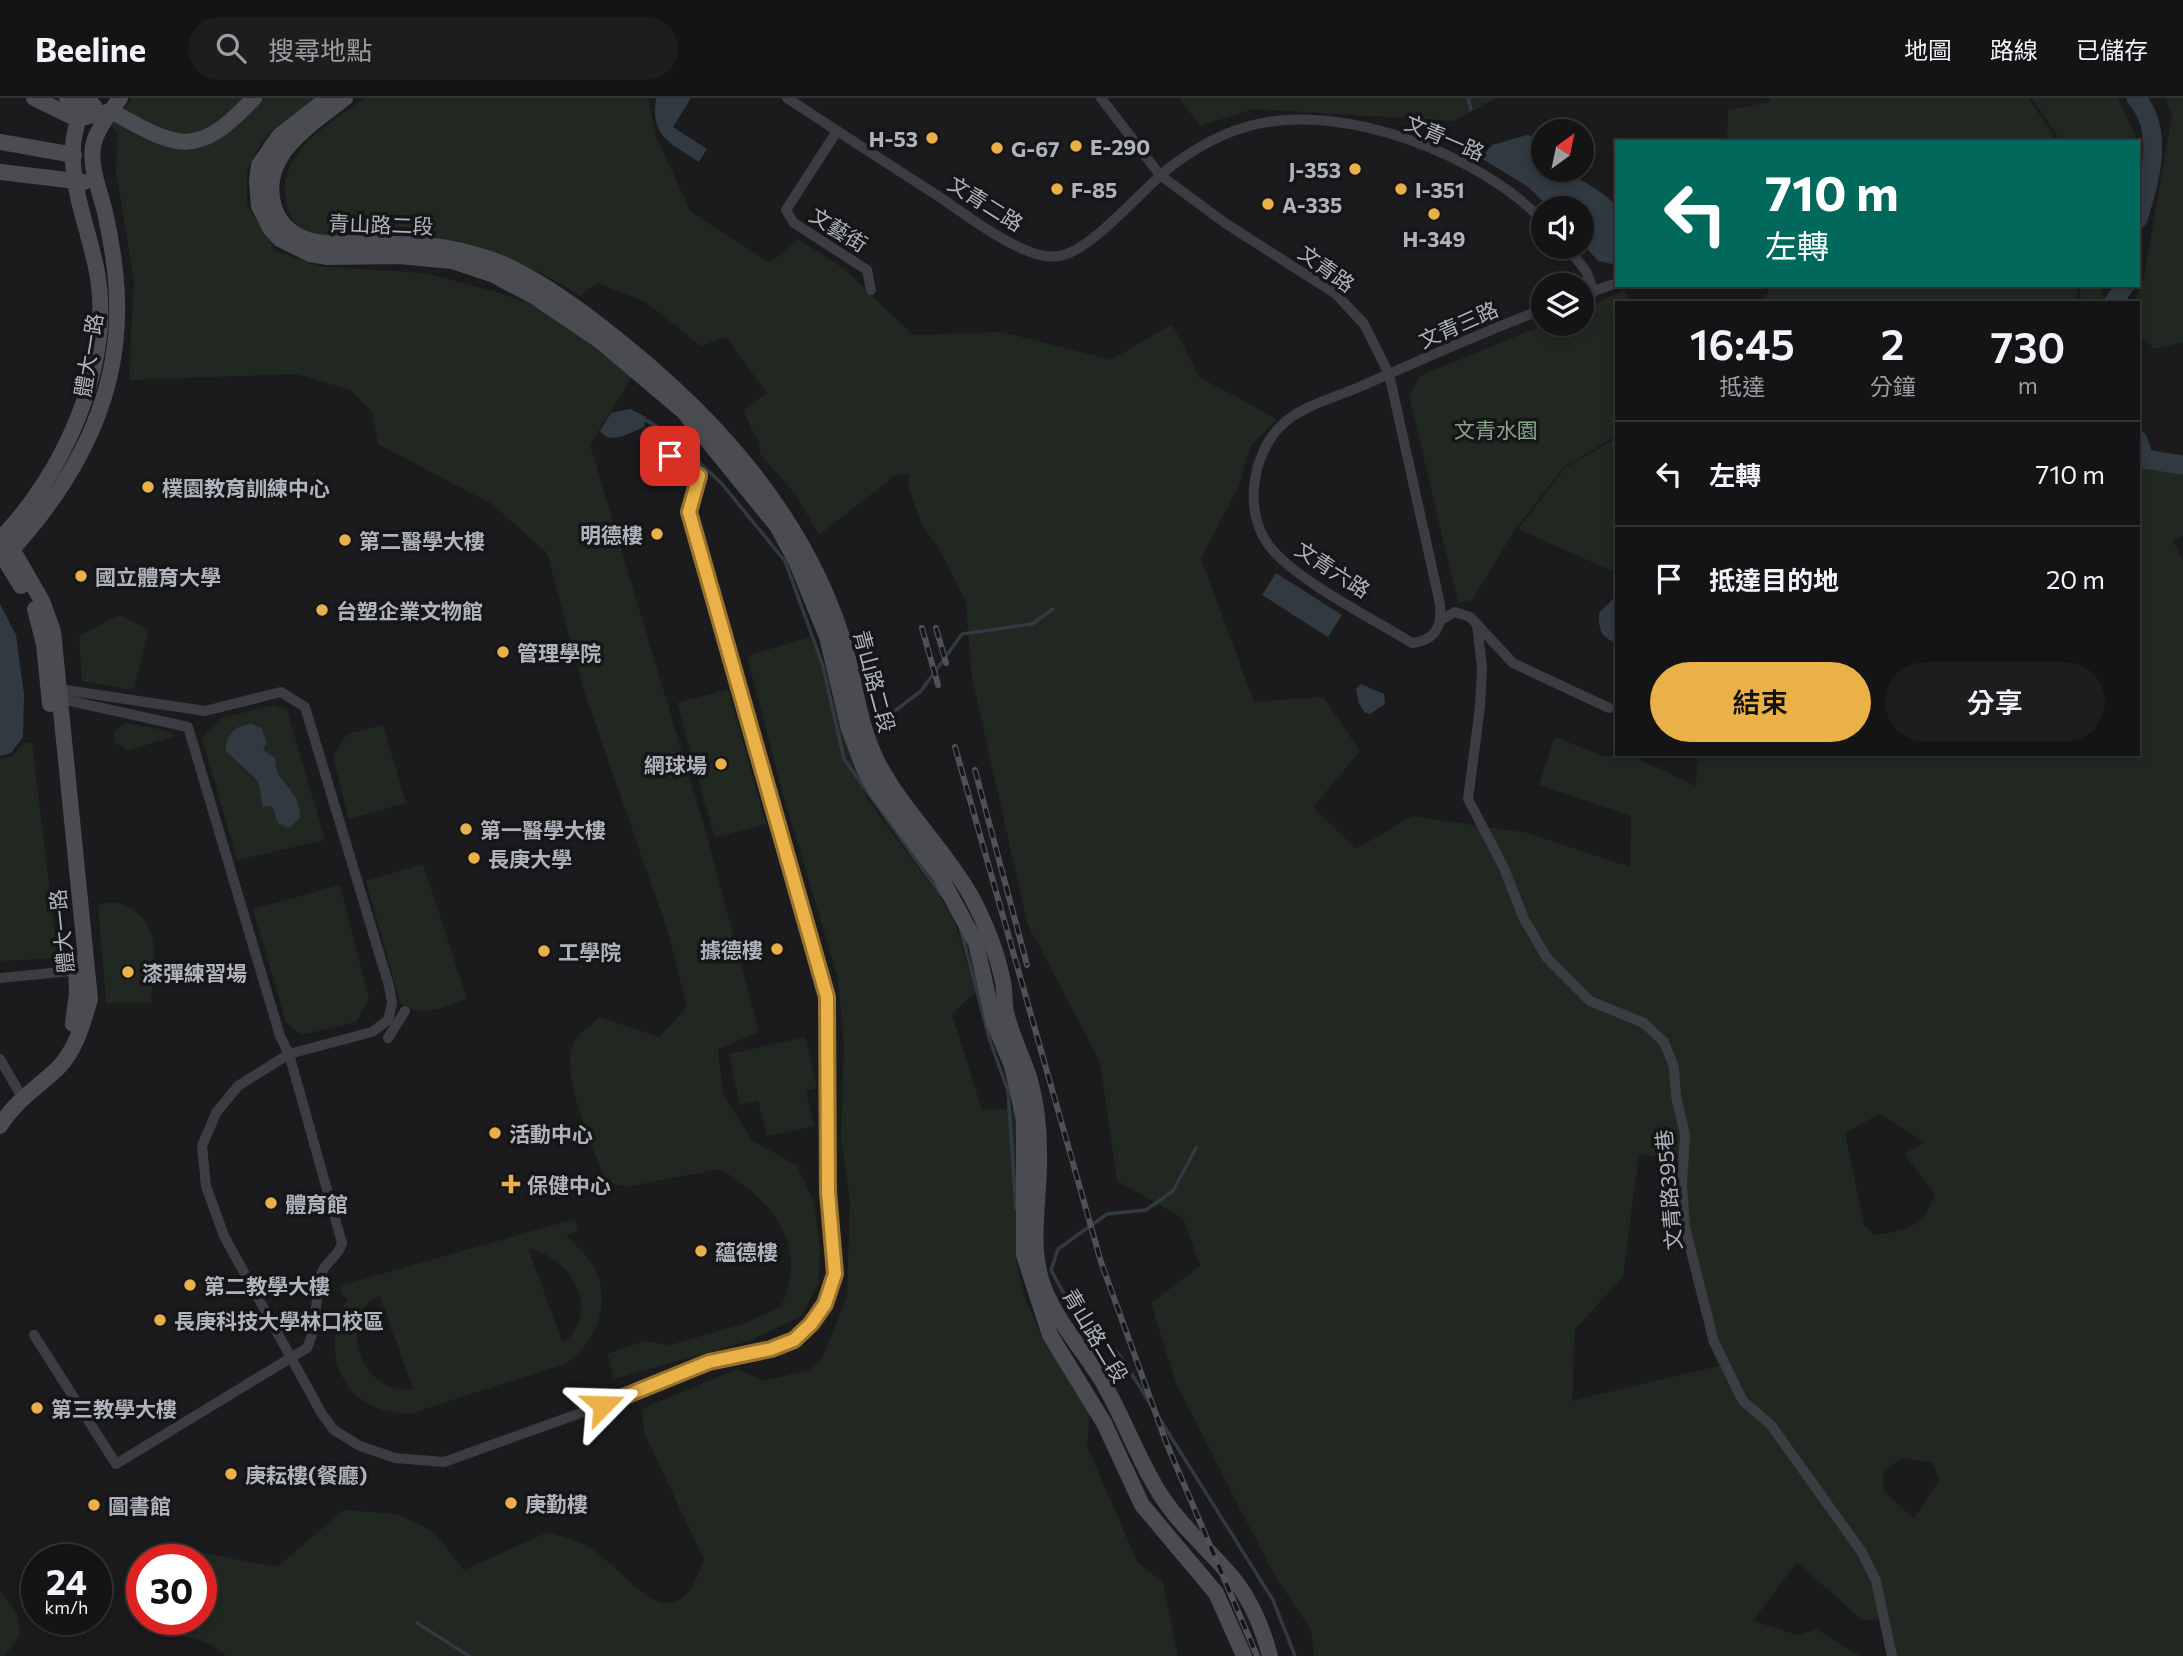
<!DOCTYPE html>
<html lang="zh-TW">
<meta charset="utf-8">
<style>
:root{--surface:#141416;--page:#1d1d1f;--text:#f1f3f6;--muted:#9d9ea1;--line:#333335;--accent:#e9b147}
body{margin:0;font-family:Commissioner,"Noto Sans TC",sans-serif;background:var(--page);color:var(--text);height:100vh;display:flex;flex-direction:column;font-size:26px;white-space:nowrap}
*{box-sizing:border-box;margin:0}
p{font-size:23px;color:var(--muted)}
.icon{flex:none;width:38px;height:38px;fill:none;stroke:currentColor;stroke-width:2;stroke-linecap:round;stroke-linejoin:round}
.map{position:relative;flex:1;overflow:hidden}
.drawer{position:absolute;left:1615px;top:203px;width:525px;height:455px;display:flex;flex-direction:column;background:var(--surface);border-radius:0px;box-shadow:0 4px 10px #0003,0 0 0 2px var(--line)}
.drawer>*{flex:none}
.hud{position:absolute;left:1615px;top:42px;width:525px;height:147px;border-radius:0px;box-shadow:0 4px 10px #0003,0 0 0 2px var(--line);background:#00695c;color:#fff;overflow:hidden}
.needle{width:46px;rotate:33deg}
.fabs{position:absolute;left:1531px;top:21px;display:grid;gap:14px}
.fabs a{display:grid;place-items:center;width:63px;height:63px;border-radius:50%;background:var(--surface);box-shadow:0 4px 10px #0003,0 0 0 2px var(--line);font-size:35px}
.speed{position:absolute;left:21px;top:1446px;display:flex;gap:14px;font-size:35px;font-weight:700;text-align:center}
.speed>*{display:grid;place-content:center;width:91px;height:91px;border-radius:50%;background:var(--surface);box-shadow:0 4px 10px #0003,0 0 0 2px var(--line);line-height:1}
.speed small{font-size:18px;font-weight:400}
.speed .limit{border:10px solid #d22;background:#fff;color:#111}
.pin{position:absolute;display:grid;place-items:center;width:60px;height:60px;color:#fff;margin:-30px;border-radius:14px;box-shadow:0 4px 10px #0006}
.me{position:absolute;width:77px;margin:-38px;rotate:68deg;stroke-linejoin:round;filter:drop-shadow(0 0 5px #0008)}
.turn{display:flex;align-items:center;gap:24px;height:147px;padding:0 35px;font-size:32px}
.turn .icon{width:91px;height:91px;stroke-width:2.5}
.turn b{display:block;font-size:49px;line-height:60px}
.eta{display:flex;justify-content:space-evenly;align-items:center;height:119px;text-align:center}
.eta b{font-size:42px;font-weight:600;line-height:49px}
.primary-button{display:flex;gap:14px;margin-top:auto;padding:14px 35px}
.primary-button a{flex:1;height:80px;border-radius:42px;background:var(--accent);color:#111;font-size:28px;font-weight:600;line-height:80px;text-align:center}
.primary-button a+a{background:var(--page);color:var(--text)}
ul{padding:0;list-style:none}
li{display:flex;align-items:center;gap:21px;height:105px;padding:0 35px;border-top:2px solid var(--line)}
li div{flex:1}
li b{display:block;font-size:26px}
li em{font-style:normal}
header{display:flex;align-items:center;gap:42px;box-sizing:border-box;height:98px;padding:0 35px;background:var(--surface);border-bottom:2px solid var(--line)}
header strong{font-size:33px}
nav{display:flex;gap:38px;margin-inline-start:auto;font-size:24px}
.search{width:490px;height:63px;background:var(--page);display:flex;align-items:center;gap:18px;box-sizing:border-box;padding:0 24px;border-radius:38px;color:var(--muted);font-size:26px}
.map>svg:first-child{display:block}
</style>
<header>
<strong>Beeline</strong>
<div class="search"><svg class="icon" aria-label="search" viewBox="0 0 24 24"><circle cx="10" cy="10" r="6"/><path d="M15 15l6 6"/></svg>搜尋地點</div>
<nav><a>地圖</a><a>路線</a><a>已儲存</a></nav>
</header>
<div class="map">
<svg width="2183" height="1558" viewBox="0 0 2183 1558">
<rect width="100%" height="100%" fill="#1b1b1d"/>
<g fill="#212822" fill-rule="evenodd">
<path d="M133,0H321L271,33L257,52L247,74V107L276,153L317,168L425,175L507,197L551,215L632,279L590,347L706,735L759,934L718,951L723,996L752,1042L797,1068L814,1104L820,1153L818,1186L801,1218L752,1242L614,1281L607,1256L644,1243L670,1247L743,1226L781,1209C809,1145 773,1103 720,1071L626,1089L606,1084C595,1056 556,969 575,942C581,934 592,927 599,919L659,939L687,909L668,834L584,593L547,455L492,406L378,346L372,314L351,292L296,276L129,282L134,183L116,73L118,36L112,27Z"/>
<path d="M365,0H648L656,39L691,114L770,165L798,141L843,170L913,237L1002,234L1111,262L1172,226L1199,279L1277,321L1250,349L1239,388L1201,460L1254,604L1323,599L1360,653L1313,709L1356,751L1412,718L1528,735L1630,769L1631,718L1539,687L1555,639L1603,658L1630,657L1696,688L1697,656H2138L2139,352L2183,367V438L2172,442L2183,462V1558H1888L1879,1521L1862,1522L1797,1464L1753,1523L1797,1537L1816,1531L1860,1558H1314L1311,1532L1273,1475L1176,1285L1151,1205L1200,1168L1183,1120L1117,1083L1100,964L1027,825L972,579L966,504L938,448L923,430L909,392V377L897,376L819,437L796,397L760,356L759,345L743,312L767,295L726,239L701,248L646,204L597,185L580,198C522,159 459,140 389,137C378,137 368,136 357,136C345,136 331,142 320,139C304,135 290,123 287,108C274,55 328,27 365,0ZM1879,1016L1925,1044L1904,1056L1935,1096C1924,1129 1906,1133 1874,1137L1864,1127L1845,1035ZM1639,1056L1680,1062L1682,1128L1701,1214L1722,1267L1572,1303L1575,1231L1623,1179ZM1902,1360L1933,1365L1939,1382L1914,1421L1883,1392V1373Z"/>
<path d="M1179,0H1496L1454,23L1253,11L1200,28Z"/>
<path d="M1770,0H2028L2052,35L2053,44H1727L1728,12L1769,4Z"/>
<path d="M2032,0H2118L2135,37L2134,44H2058L2057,37Z"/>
<path d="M2166,0H2183V244L2155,251L2139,237L2138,205H2134L2144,179L2172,18Z"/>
<path d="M1771,187H2076L2078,205H1763Z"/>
<path d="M2079,187H2099L2104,199L2100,205H2081Z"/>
<path d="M1624,193L1629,205H1617V337L1563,370L1515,432L1472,502L1458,505L1409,297L1420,278L1546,226H1582V211Z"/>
<path d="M1617,340V475L1518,431L1565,370Z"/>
<path d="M119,517L149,532L134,592L82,583L79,538Z"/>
<path d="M811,539L866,699L953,817L975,894L952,916L982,1012L1016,1011V1161L1025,1200L1043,1242L1090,1314L1087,1348L1138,1465L1163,1484L1178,1558H226C200,1532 174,1546 148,1521H201V1461H159L176,1450L277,1469L344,1412L396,1416L433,1433L464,1472L548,1434C559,1438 573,1441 584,1446C627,1469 673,1558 704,1461L644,1335L642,1311L737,1271L764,1283L809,1272L823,1259L847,1199L850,1102L841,1040L844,946L838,880L783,696L747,558Z"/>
<path d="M728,591L766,726L715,740L677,605Z"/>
<path d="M274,607L287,612L325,742L237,762L202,640L221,620Z"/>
<path d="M124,625L165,632L175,638L127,653L123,648L115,646L114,634Z"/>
<path d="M383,627L406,705L349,721L333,658L347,636Z"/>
<path d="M24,644L32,645L58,860L0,863V661L13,658Z"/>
<path d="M423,766L467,901C443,909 422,921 400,904L366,783Z"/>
<path d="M340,787L369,901L356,924L301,937L286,924L253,811Z"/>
<path d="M117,804C166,821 154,864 151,905H106L98,806Z"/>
<path d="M805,939L817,990L806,993L814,1028L767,1038L758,1003L740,1007L729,956Z"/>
<path d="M575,1121L578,1134L566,1137C574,1146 585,1155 592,1166C614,1201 597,1245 565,1266L412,1315C346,1319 315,1255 348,1201L342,1197L339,1188ZM528,1150C571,1160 603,1212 563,1246ZM379,1197L413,1290L412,1291C363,1299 333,1222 379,1197Z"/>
<path d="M142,1474V1514L126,1498Z"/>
<path d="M0,1493L17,1515L20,1536L5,1558H0Z"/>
</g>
<g fill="#313a41">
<path d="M656,0H691L673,29L707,51L699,64C670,45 650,38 656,0Z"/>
<path d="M1527,37L1533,39L1543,54L1544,72C1570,72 1598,90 1617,108V167L1598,163L1582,145V110H1550L1527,88L1481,60L1492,47Z"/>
<path d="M630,311L646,319L644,329C631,334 611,348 600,333L611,315Z"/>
<path d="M1276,475L1342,517L1328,539L1262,497Z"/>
<path d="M1617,497V545C1600,539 1599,533 1599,515Z"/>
<path d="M0,506L16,537L24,597L23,639L11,655L0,658Z"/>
<path d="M1361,586L1384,596L1385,606L1370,616L1364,614L1358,603L1356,591Z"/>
<path d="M252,626L261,630L267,644L263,652L275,660C274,686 301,690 300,720L289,730L278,725L272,708L263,709L258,683L226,653C225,636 236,627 252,626Z"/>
</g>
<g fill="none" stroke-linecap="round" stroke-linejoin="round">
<g stroke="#313a41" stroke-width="3.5">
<path d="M1468,0L1471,11"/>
<path d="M644,321L668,335L722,386L785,463L823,568L844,661L942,798"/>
<path d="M879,625L921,593L962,536L1032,526L1053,511"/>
<path d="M960,829L990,943L1008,993L1016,1111"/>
<path d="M1196,1050L1173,1093L1146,1112L1107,1116L1058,1151L1051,1172L1063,1194L1078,1213L1121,1259L1273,1502L1295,1558"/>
<path d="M417,1525L469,1558"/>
</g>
<g stroke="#313a41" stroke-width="19">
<path d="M2136,0C2165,33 2150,82 2138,121"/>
<path d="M2113,205L2125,187"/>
<path d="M2138,342L2144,361L2183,367"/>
</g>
<g stroke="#3c3d42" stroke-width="10">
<path d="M787,0C837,33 888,66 938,98C965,116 993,138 1023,151C1033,156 1048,160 1059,158C1093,153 1144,88 1173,67C1197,49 1225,34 1253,27C1345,4 1481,57 1544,124"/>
<path d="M1101,0L1160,77L1225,125L1336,196L1364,226L1389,276L1440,506C1442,529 1436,542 1412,545C1375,522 1296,482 1271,450C1243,417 1251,357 1281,328C1299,309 1333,300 1357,290C1419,263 1480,235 1544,211"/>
<path d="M837,33L786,112L794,125L867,172L871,192"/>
<path d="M1567,149L1586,173L1594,194"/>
<path d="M1582,197L1617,185"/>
<path d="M1441,522L1455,514L1470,519L1513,565L1609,610"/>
<path d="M1477,526L1482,570L1480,609L1468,701L1504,770L1524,821L1547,860L1590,903L1644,925L1664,944L1674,969L1676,998L1685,1037L1682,1087L1685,1129L1714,1244L1743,1303L1771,1327L1861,1453L1876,1483L1892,1558"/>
<path d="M56,593L59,591L205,613L281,594L305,609L389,888L392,905L388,922L372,934L289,956L238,988L216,1015L202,1048L206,1088L224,1138L322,1316L334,1332L360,1348L395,1360L444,1364L603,1307L709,1264L770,1251L794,1242L811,1226L825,1206L835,1176L828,1094L827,899L689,414L699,378L670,358"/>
<path d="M0,880L81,872"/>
<path d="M388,940L405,913"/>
<path d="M0,961L22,999"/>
<path d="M34,1237L116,1366L307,1250C318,1227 314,1202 321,1177C324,1164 338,1160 342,1145L289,956L280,938L188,629L57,600"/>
</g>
<g stroke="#4a4c52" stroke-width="16">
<path d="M34,0L77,21L111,13C179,51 197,61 254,0"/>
<path d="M67,0L84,8H94"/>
<path d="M328,0L279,38L259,67L257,83L259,108L270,130L280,141L310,156L328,159L399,158L452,163L494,177L535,199L600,243L684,314L777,428L796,463L827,539L849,631L865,673L877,694L940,778L976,845L994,925L1012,968L1024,1022V1157L1050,1237L1104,1325L1142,1407L1216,1495L1244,1558"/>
<path d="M345,0C310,28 256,59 275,112C281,128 295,139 312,143C331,148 353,144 373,144C418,144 462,149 503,166C561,191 646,262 692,307C758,372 812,447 841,536C855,578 857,623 877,663C902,712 944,750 971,798C985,824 997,854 1003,884C1005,894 1004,905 1006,914C1011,938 1023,959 1030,982C1036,1004 1039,1030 1039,1053C1041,1099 1026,1151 1046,1195C1060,1227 1083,1252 1101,1281C1124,1319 1138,1363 1162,1399C1183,1431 1213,1455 1236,1484C1253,1506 1263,1532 1270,1558"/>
<path d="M0,44L74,57"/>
<path d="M0,74L84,84"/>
<path d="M0,441C62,378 112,270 98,180C89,122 51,54 90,0"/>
<path d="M0,454L21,488"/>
<path d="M7,457C72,387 120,303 117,204C117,176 112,147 106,119C102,97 86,64 95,41C100,27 112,12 120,0"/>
<path d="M35,511L44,546L50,606"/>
<path d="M73,926L77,895L76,865"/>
<path d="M0,1028C15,1003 37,990 58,970C76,952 83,925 90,901L53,533L42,503L4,437"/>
</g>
<g stroke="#4f5157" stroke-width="6">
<g id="rail">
<path d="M922,530L938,587"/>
<path d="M936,530L946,565"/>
<path d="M955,649L1101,1164L1166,1344L1257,1558"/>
<path d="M975,672L1027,867"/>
</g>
</g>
<use href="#rail" stroke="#161618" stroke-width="3.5" stroke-dasharray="10" stroke-linecap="butt"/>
</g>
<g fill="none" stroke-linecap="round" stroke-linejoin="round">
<g stroke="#97732e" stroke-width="18">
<path id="route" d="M603,1307L709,1264L771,1251L794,1242L811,1226L825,1206L835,1176L828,1094L827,899L689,414L699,378L670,358"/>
</g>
<use href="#route" stroke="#e9b147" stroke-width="12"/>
</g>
<g fill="#e9b147" stroke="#161618" stroke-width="2.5">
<circle cx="932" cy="40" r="7"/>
<circle cx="1076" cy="48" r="7"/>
<circle cx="997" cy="50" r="7"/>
<circle cx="1355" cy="71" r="7"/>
<circle cx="1057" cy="91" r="7"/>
<circle cx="1401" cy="91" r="7"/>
<circle cx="1268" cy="106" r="7"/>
<circle cx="1434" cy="116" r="7"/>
<circle cx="148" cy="389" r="7"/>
<circle cx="657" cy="436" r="7"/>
<circle cx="345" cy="442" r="7"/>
<circle cx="81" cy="478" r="7"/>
<circle cx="322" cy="512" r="7"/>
<circle cx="503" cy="554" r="7"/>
<circle cx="721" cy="666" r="7"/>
<circle cx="466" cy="731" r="7"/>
<circle cx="474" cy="760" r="7"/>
<circle cx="777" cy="851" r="7"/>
<circle cx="544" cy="853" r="7"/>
<circle cx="128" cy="874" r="7"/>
<circle cx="495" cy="1035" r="7"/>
<path d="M507.5 1075.5h7v7h7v7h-7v7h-7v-7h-7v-7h7z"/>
<circle cx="271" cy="1105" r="7"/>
<circle cx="701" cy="1153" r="7"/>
<circle cx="190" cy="1187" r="7"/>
<circle cx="160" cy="1222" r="7"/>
<circle cx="37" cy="1310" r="7"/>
<circle cx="231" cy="1376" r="7"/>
<circle cx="511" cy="1405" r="7"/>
<circle cx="94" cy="1407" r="7"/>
</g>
<g text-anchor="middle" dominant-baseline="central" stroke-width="7" stroke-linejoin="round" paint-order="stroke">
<g font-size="21" fill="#aeb3bc" stroke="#161618">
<text transform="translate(1445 39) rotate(23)">文青一路</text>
<text transform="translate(986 105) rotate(32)">文青二路</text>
<text transform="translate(381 126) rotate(2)">青山路二段</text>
<text transform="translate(839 131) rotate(32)">文藝街</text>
<text transform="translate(1327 170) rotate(36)">文青路</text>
<text transform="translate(1458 226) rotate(-24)">文青三路</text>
<text transform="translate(88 257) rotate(-81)">體大一路</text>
<text transform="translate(1333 471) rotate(33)">文青六路</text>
<text transform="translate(875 583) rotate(75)">青山路二段</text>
<text transform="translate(61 833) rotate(-96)">體大一路</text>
<text transform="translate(1668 1092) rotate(-95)">文青路395巷</text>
<text transform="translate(1096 1237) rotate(59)">青山路二段</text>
</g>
<g font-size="21" font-weight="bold" fill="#aeb3bc" stroke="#161618" text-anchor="start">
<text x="918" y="40" text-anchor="end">H-53</text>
<text x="1090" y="48">E-290</text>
<text x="1011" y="50">G-67</text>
<text x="1341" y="71" text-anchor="end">J-353</text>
<text x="1071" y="91">F-85</text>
<text x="1415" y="91">I-351</text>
<text x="1282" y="106">A-335</text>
<text x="1434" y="140" text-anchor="middle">H-349</text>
<text x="162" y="389">樸園教育訓練中心</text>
<text x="643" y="436" text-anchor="end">明德樓</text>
<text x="359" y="442">第二醫學大樓</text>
<text x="95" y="478">國立體育大學</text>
<text x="336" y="512">台塑企業文物館</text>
<text x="517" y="554">管理學院</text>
<text x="707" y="666" text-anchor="end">網球場</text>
<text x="480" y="731">第一醫學大樓</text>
<text x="488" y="760">長庚大學</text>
<text x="763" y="851" text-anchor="end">據德樓</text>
<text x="558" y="853">工學院</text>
<text x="142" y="874">漆彈練習場</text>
<text x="509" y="1035">活動中心</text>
<text x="527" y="1086">保健中心</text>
<text x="285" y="1105">體育館</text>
<text x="715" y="1153">蘊德樓</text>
<text x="204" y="1187">第二教學大樓</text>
<text x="174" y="1222">長庚科技大學林口校區</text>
<text x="51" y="1310">第三教學大樓</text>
<text x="245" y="1376">庚耘樓(餐廳)</text>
<text x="525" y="1405">庚勤樓</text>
<text x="108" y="1407">圖書館</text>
</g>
<g font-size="21" fill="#87a588" stroke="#161618">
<text x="1496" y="331">文青水園</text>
</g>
</g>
</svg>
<div class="fabs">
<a><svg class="needle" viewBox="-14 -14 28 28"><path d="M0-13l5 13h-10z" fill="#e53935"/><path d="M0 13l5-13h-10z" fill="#9d9ea1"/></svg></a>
<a><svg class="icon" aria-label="sound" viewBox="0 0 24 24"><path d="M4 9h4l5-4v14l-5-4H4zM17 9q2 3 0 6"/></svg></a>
<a><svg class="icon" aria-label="layers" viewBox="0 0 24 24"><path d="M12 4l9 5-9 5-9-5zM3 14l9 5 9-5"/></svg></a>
</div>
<div class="speed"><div>24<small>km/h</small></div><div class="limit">30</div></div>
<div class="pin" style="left:670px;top:358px;background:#d93025"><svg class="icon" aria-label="arrive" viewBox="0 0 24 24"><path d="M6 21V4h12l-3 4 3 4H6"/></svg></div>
<svg class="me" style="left:603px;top:1307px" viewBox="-20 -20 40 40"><path d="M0-17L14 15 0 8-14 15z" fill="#e9b147" stroke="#fff" stroke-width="4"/></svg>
<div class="hud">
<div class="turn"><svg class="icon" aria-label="left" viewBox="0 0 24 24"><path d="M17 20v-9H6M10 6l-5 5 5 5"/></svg><div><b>710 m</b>左轉</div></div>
</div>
<section class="drawer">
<div class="eta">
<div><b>16:45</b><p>抵達</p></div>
<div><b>2</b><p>分鐘</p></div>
<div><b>730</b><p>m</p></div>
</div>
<ul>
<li><svg class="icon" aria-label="left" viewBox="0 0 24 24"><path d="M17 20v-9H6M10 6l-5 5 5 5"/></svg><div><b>左轉</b></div><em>710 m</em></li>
<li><svg class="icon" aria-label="arrive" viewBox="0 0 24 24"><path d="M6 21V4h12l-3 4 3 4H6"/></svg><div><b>抵達目的地</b></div><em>20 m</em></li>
</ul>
<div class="primary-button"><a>結束</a><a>分享</a></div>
</section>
</div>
